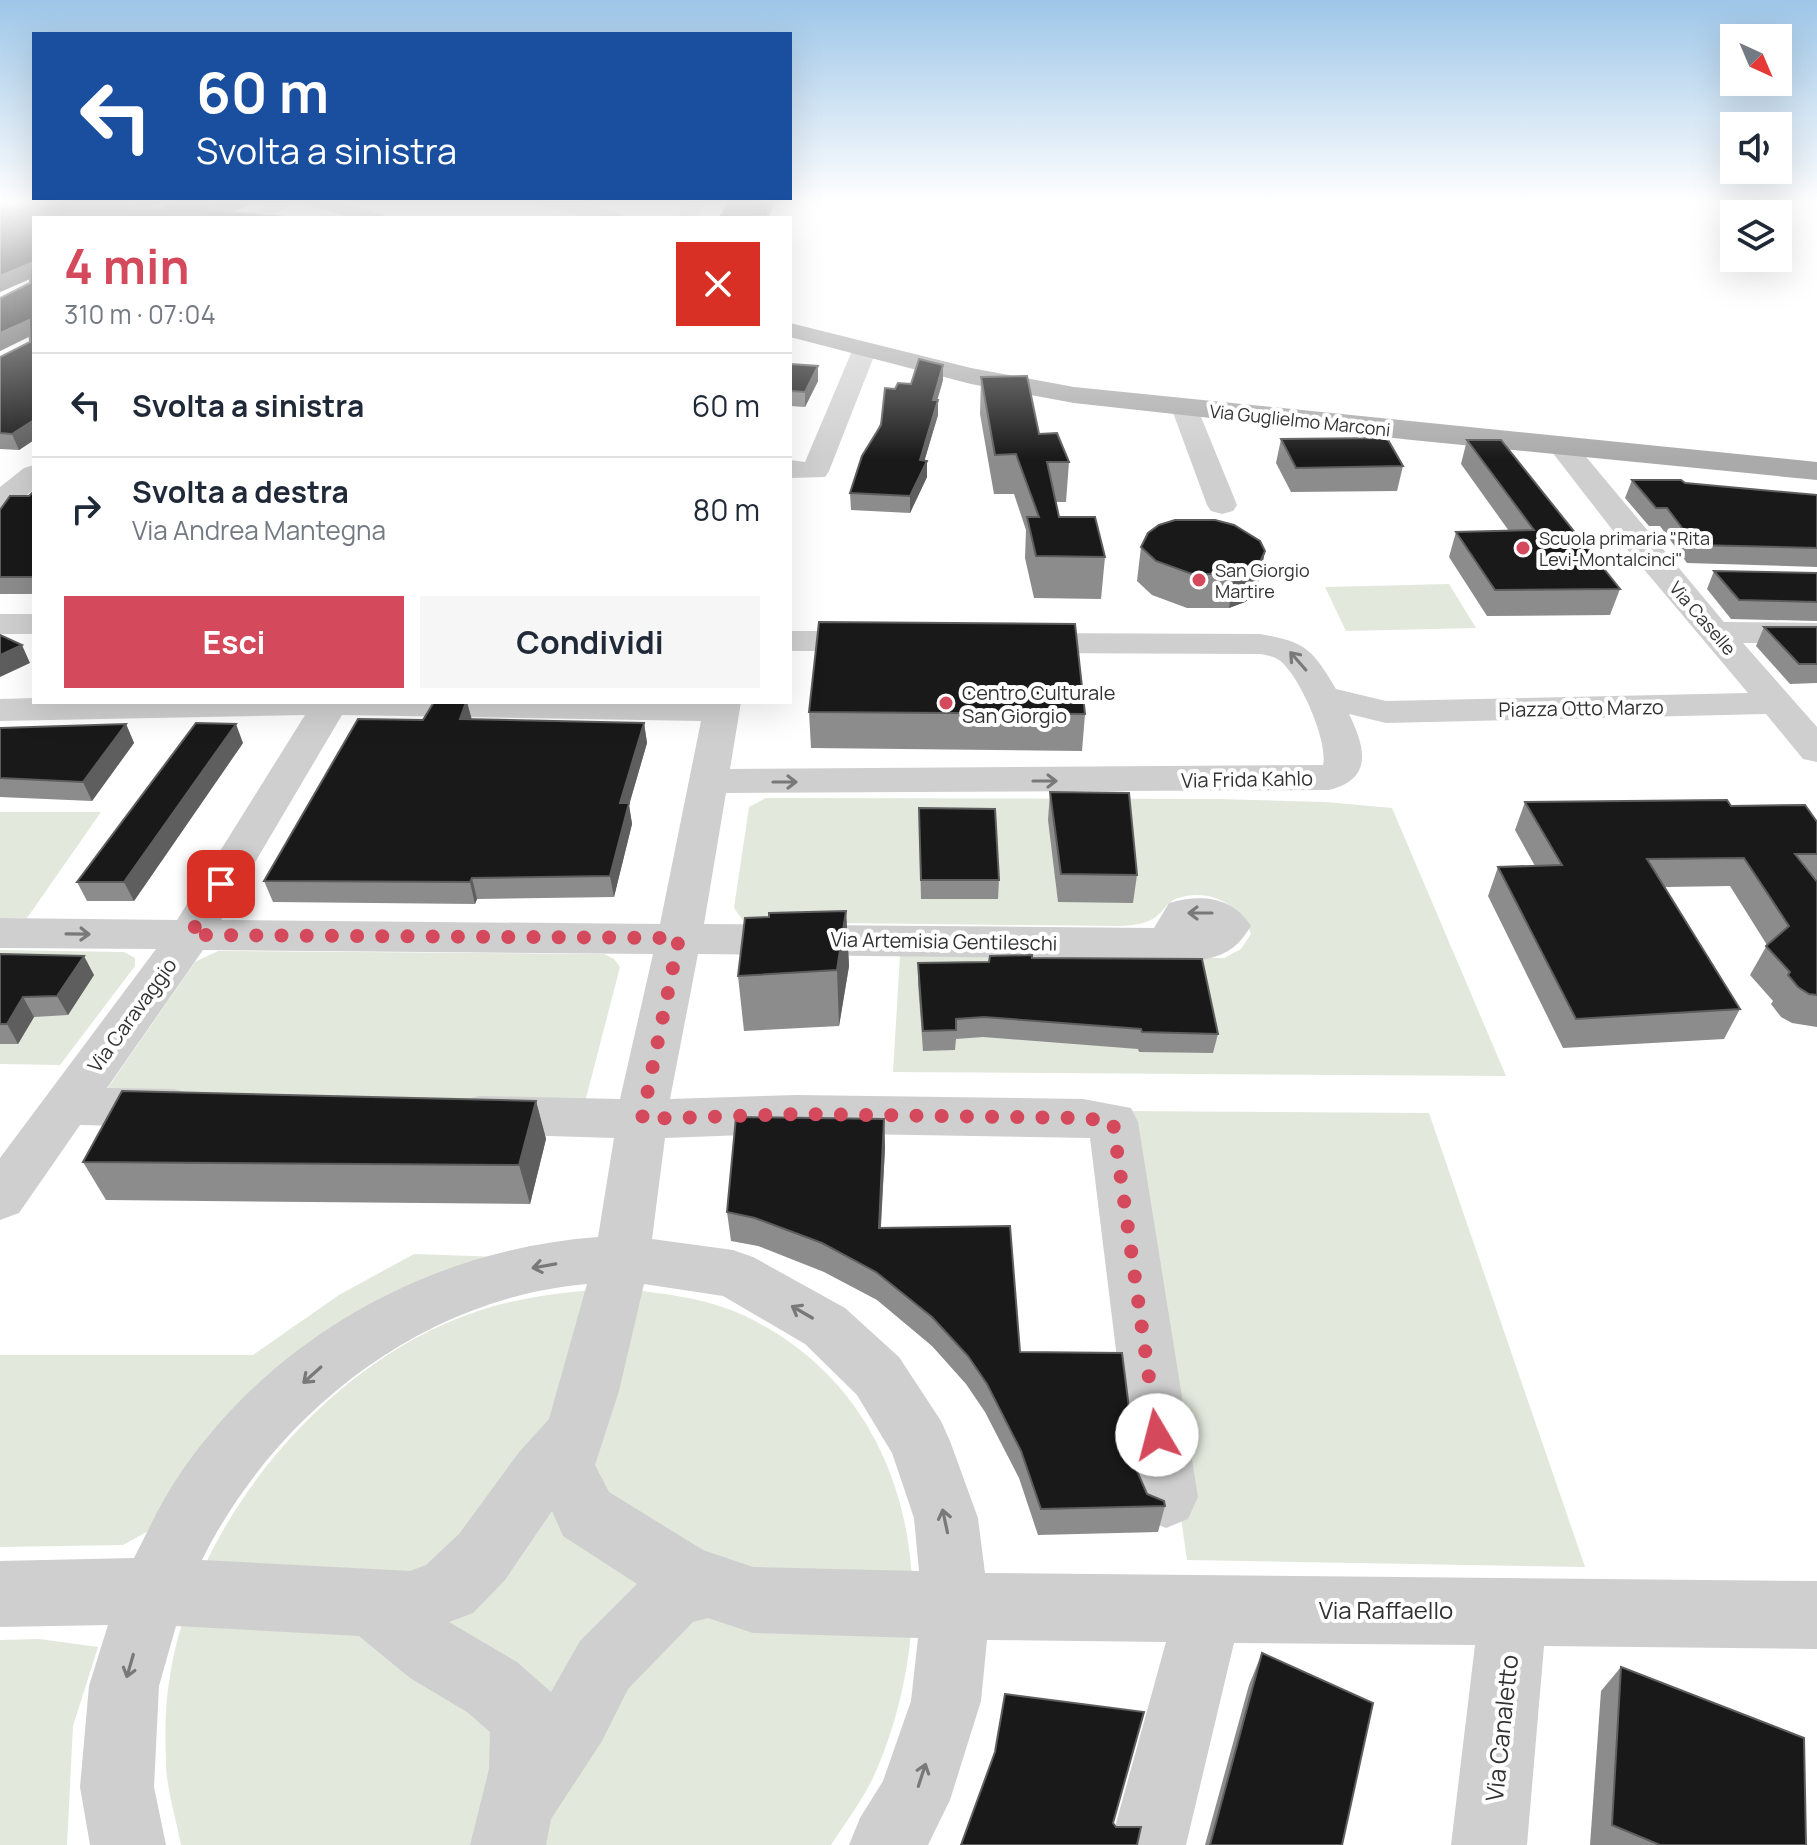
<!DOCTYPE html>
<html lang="it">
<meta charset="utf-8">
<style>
:root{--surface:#fff;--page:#f6f6f7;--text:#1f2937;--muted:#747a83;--line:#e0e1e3;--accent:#d4495b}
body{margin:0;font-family:Manrope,sans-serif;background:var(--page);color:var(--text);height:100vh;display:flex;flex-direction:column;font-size:30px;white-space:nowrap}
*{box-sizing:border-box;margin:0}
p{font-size:26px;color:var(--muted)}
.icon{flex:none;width:44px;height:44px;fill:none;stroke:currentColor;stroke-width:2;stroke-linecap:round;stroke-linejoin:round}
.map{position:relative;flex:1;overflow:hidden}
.panel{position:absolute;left:32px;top:216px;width:760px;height:488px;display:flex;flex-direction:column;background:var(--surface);border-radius:0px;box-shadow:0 8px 32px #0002}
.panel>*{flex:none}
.guide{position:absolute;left:32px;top:32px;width:760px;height:168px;border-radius:0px;box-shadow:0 8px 32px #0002;background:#1a4fa0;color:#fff;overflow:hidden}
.needle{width:52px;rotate:136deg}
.fabs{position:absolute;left:1720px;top:24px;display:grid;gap:16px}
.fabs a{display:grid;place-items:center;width:72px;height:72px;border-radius:0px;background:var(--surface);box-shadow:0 8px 32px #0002;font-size:40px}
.pin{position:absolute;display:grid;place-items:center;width:68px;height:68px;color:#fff;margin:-34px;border-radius:16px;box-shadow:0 4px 12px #0006}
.me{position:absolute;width:88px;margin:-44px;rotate:352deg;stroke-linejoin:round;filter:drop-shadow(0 0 6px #0008)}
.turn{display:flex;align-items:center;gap:28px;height:168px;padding:0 32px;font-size:36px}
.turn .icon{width:104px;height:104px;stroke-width:2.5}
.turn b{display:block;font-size:56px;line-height:68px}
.round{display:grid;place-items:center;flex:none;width:84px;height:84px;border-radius:0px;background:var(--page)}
.overview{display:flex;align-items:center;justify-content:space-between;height:136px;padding:0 32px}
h1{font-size:48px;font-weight:700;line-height:60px;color:var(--accent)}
.action{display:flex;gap:16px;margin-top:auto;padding:16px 32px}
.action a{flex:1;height:92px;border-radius:0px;background:var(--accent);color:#fff;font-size:32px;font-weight:700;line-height:92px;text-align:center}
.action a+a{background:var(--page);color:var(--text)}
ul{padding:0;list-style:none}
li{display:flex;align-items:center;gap:24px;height:104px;padding:0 32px;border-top:2px solid var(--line)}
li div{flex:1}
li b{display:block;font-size:30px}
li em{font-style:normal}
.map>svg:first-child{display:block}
</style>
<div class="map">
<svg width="1817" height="1845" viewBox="0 0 1817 1845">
<rect width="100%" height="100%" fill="#fff"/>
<g fill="#e2e8dc">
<path d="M1449,584L1476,628L1346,631L1325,587Z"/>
<path d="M766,798L1218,799L1326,802L1392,808L1506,1076L893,1072L900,956L1224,958L1241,949L1251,934C1239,903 1208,887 1175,899C1167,903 1164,910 1157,916C1147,924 1134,925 1122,926L744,922L734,908L749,807Z"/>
<path d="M0,812H101L27,918H0Z"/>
<path d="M0,950L124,952L135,958V966L60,1065L0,1064Z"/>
<path d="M218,951L604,954L614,959L620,967L584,1106L98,1102L195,962Z"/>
<path d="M1123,1111L1429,1113L1585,1567L1187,1560Z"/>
<path d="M414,1254L501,1257L296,1354L266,1376L253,1400L161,1524L123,1545L0,1547V1355H253L339,1295Z"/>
<path d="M615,1288C659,1293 704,1297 745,1316C923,1401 947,1614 873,1778C862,1801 845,1823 831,1845H181C176,1818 166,1788 166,1761C165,1734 165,1703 170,1676C194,1521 328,1360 478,1311C523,1296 568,1292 615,1288Z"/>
<path d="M39,1639L98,1647L73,1726L67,1845H0V1640Z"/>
</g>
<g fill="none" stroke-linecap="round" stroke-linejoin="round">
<g fill="#cfcfcf" fill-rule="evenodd">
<path d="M272,201H297L269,218H244Z"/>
<path d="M535,201H570L621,214L624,218H590L538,205Z"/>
<path d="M686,201H706L697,218H677Z"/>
<path d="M864,344L873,346L876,351L829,471L825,477L790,478V460L805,462L852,351L855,346Z"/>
<path d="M1184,399L1193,401L1197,407L1237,505L1233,511L1222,514L1211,511L1207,505L1171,407L1175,401Z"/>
<path d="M1562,438L1572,440L1724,622L1817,623V643H1743L1817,727V762L1803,759L1766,714L1386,723L1349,714C1365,747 1374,779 1329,790L726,793L704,924L1154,928L1169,903C1200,894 1232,896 1251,926C1238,947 1227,955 1202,960L698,954L670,1099L797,1095L1083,1099L1131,1108L1138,1122L1198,1497L1188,1519L1166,1528L1144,1519L1134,1497L1090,1138L797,1133L665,1138L652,1239L733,1250L753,1257L845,1308L899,1357L941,1421L950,1441L978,1518L985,1573L1817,1581V1649L1544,1646L1527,1845H1451L1475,1645L1234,1643L1186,1845H1110L1166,1642L987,1640L981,1701L950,1800L928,1845H849L860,1818L883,1781L911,1701L918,1638L753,1633L708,1618L693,1622L628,1689L602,1741L551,1819L546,1845H470L489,1769L490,1732L467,1712L410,1678L359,1636L176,1626L159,1686L154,1787L166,1845H90L80,1787L89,1686L108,1625L0,1627V1561L134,1558C147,1533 159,1506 174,1483C267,1339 430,1249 598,1237L614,1138L479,1134L461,1129L454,1115L461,1101L479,1096L620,1099L653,954L203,950L107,1088L174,1089L192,1094L199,1108L192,1122L174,1127L80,1125L19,1213L0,1220V1158L156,949L0,948V918L177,920L305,715L0,721V699L34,698V702H741L730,769L1323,765C1329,741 1298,673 1279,660C1273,656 1266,655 1260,654L1017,653L1005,650L1000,643L1005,636L1017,633L1260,634C1306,642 1312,649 1336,689L1386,701L1748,693L1631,554L1552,452L1548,446L1552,440ZM342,715L701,721L660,924L221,920ZM587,1284L549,1419L520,1451L459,1534L426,1565L410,1571L202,1560C275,1413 422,1298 587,1284ZM644,1284L723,1296L805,1344L857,1395L892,1453L914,1518L919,1571L753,1567L703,1550L609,1492L595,1465L619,1391ZM552,1511L563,1536L637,1584L580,1641L551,1692L517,1662L449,1622L473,1613L505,1580Z"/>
<path d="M34,465V489L11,508L0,511V487L24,468Z"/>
<rect x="0" y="614" width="34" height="20"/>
<path d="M790,631H876L888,634L893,641L888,648L876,651H790Z"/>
</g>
<g fill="#aaa" fill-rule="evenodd">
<path d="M304,201H336L382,214L385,218H353L307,205Z"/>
<path d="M790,323L971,368L1074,387L1817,462V480L1412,440L1074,403L971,384L790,337Z"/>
</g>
</g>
<g fill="#8c8c8c">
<path d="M0,201H165L149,208H162L176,201H255L234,212L34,218V440L19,450L0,449V357L30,342L29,337L0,351V298L30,283V279L0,292Z"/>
<path d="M790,364L818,366V381L805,407L790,406Z"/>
<path d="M981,377L1069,462L1066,502H1056L1059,517L1105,557L1101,599L1034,598L1025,558L1026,530L1014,494H994L980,414Z"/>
<path d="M943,380L937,400H938V415L924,460L927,477L910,513L851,510L850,493L895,389L911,384Z"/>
<path d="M1281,439L1403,466L1397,491L1291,492L1276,463Z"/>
<path d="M1467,440L1620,589L1610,615L1487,616L1449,557L1456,532L1509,531L1461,464Z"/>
<path d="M1632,480L1685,483L1817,495V567L1687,563L1660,526H1649L1625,498Z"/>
<path d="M34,491V594H0V510L29,496Z"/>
<path d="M1141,547L1265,551L1258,585L1255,594L1245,602L1229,608H1187L1152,595L1137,581Z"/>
<path d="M1714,571L1817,573V621L1731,619L1707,589Z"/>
<path d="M1764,627H1817V683L1790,684L1756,646Z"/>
<path d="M434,702H467L471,719L644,723L647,743L629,805L632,824L614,897L477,899L475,904L273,902L264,881L423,720Z"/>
<path d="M809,712L1085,714L1082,751L811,748Z"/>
<path d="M126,724L134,743L92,801L0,797V728Z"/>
<path d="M243,743L134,901H87L77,882Z"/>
<path d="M1050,792L1137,875L1133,903L1058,902L1048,820Z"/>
<path d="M1525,802L1731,806L1817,822V1027L1792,1023L1781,1017L1771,1004L1773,1001L1750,975L1767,945L1730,886L1665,887L1740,1009L1724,1039L1563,1048L1488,896L1498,867L1535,866L1515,830Z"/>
<path d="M919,808L999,880L998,899H921Z"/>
<path d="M846,911L849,966L839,1026L744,1031L738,976L769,917Z"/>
<path d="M0,954L94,975L68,1015L34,1017L18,1044H0Z"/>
<path d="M1032,958L1218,1034L1213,1053L1139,1052L1138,1049L983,1037L956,1039L955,1050L923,1051L918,983V963L989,962Z"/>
<path d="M536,1101L546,1139L530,1204L106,1200L83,1162Z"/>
<path d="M884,1119L885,1148L881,1227L1020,1352L1137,1471L1147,1494L1165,1506L1158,1532L1038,1535L1019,1478L985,1412L966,1384L932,1346L877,1300L824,1272L758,1246L731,1241L727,1212Z"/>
<path d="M1262,1653L1342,1845H1205L1249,1685Z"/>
<path d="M1621,1667L1806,1845H1590L1601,1691Z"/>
</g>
<g fill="#5e5e5e">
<path d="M136,201H165L141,211L133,208Z"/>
<path d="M227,201H255L222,218L209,210Z"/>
<path d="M769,201H776L768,218V204Z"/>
<path d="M31,263L34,277L0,292V276Z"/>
<path d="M29,320L34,334L0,351V333Z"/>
<path d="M943,365V380L933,415V400Z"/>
<path d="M818,366V381L805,407V392Z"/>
<path d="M938,400V415L920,476V460Z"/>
<path d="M34,420V440L19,450L12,434Z"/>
<path d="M927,461V477L910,513V496Z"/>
<path d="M1265,551L1258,585L1255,594L1245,602L1229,608L1234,574Z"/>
<path d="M22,645L30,663L0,677V655Z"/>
<path d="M466,702H467L472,720L460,719Z"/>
<path d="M644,723L647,743L629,805L632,824L614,897L610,876L620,803Z"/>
<path d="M126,724L134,743L92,801L83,782Z"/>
<path d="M236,724L243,743L134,901L124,882Z"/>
<path d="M472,878L477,899L475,904L470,882Z"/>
<path d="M846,911L849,966L839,1026L837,970Z"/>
<path d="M84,956L94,975L68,1015L57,996Z"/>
<path d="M23,997L34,1017L18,1044L7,1024Z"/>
<path d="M536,1101L546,1139L530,1204L519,1165Z"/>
<path d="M884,1119L885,1148L879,1256V1228Z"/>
</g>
<g fill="#191919" stroke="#5e5e5e" stroke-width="2">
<path d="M0,201H136L133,208H162L176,201H227L209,210L296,218H34V420L12,434L0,433V357L30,342L29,320L0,333V298L30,283L31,263L0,276Z"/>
<path d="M728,201H769L768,204V216H753L752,218H720Z"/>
<path d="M919,359L943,365L933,400H938L920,460L927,461L910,496L850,493L862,456L881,425L885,388L895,389L898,383L911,384Z"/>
<path d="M790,364L818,366L805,392L790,391Z"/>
<path d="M1027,376L1039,434L1057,433L1069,462H1047L1059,517H1095L1105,557L1036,556L1027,517H1039L1016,454L995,455L981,377Z"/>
<path d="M1387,438L1403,466L1296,468L1281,439Z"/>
<path d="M1467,440H1501L1620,589L1495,590L1456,532L1534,530Z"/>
<path d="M1632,480H1681L1685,483L1817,495V548L1695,545L1667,508H1656Z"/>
<path d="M34,491V577H0V510L10,496H29Z"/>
<path d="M1175,520H1215L1234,525L1260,541L1265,551L1261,560L1251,568L1234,574H1192L1156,561L1141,547L1148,533L1159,525Z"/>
<path d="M1714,571L1817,573V602L1739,600Z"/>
<path d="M819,622L1075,624L1085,714L809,712Z"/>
<path d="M1764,627H1817V664H1799Z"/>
<path d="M0,635L22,645L0,655Z"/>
<path d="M434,702H466L460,719L644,723L620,803H629L610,876L472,878L470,882L264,881L358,719L423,720Z"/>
<path d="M196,723L236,724L124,882H77Z"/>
<path d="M126,724L83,782L0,778V728Z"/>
<path d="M1050,792L1129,793L1137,875L1061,874Z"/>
<path d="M1727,800L1731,806L1805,805L1817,822V854H1795L1817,882V995L1809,994L1798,987L1788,975L1790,972L1766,946L1789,926L1744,858L1647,859L1740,1009L1576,1019L1498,867L1562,865L1525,802Z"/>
<path d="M919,808L995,809L999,880H921Z"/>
<path d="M846,911L837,970L738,976L745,918L769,917V913Z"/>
<path d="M0,954L84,956L57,996L23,997L7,1024H0Z"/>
<path d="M1032,955V958L1202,959L1218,1034L1142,1032L1141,1029L984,1017L956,1019V1030L923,1031L918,963L989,962L990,956Z"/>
<path d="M122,1091L536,1101L519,1165L83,1162Z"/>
<path d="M736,1117L884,1119L879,1228L1010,1226L1020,1352L1122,1353L1137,1471L1147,1494L1164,1501L1165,1506L1041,1509L1021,1451L987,1384L968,1356L932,1317L876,1272L822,1243L755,1218L727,1212Z"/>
<path d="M1262,1653L1373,1703L1342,1845H1210Z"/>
<path d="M1621,1667L1804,1738L1806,1845H1660L1612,1825Z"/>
<path d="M1005,1694L1144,1712L1113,1823L1116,1827H1141L1137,1845H961L995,1752Z"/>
</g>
<defs><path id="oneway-shaft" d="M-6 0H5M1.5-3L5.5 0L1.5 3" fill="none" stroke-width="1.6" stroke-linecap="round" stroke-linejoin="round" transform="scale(2)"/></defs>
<g stroke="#797979">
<use href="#oneway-shaft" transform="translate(1298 661) rotate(-131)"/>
<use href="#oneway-shaft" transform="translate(1045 781)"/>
<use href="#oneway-shaft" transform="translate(785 782)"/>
<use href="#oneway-shaft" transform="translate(1200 913) rotate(-180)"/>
<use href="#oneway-shaft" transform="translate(78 934) rotate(1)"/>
<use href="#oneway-shaft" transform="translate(544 1266) rotate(170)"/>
<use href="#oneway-shaft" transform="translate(802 1312) rotate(-150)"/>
<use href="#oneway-shaft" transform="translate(312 1375) rotate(138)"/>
<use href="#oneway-shaft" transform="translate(945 1521) rotate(-102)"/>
<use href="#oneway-shaft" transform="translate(130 1666) rotate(106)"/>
<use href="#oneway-shaft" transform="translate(922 1775) rotate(-72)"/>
</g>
<linearGradient id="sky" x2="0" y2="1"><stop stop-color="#9dc6e8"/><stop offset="0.44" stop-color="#fff"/><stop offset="1" stop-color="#fff" stop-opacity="0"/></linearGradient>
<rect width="1817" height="459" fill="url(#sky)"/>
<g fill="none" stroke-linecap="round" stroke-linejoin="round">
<path stroke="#d4495b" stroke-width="14" stroke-dasharray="0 25.2" d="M221,884L190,935L679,938L642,1119L797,1114L1083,1118L1113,1122L1157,1435"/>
</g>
<g fill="#d4495b" stroke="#fff" stroke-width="3">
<circle cx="1523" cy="548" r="8"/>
<circle cx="1199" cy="580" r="8"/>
<circle cx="946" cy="703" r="8"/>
</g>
<g text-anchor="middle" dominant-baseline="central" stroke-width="8" stroke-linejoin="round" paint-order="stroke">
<g font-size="18" fill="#323232" stroke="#fff">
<text transform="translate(1300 420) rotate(6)">Via Guglielmo Marconi</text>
<text transform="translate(1703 618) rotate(49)">Via Caselle</text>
</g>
<g font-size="18" fill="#323232" stroke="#fff" text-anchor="start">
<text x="1539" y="538">Scuola primaria "Rita<tspan x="1539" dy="21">Levi-Montalcinci"</tspan></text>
<text x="1215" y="570">San Giorgio<tspan x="1215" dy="21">Martire</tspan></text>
</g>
<g font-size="20" fill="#323232" stroke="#fff" text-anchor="start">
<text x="962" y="692">Centro Culturale<tspan x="962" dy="23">San Giorgio</tspan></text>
</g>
<g font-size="20" fill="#323232" stroke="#fff">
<text transform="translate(1581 708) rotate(-1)">Piazza Otto Marzo</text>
<text transform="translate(1247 779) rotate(-1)">Via Frida Kahlo</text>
<text transform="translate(944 941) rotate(1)">Via Artemisia Gentileschi</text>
<text transform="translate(132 1015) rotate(-54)">Via Caravaggio</text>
</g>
<g font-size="24" fill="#323232" stroke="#fff">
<text x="1386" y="1609">Via Raffaello</text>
<text transform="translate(1501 1728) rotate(-84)">Via Canaletto</text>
</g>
</g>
</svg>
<div class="fabs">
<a><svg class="needle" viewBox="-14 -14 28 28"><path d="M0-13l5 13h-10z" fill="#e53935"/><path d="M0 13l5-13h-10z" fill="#747a83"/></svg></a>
<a><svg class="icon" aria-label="sound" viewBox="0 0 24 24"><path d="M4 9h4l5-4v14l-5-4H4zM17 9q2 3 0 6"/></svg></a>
<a><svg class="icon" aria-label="layers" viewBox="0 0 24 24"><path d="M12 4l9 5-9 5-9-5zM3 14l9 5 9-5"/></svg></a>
</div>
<div class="pin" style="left:221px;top:884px;background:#d93025"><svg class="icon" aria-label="arrive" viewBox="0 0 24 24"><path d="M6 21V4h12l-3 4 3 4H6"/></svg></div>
<svg class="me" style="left:1157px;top:1435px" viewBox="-20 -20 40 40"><circle r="19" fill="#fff"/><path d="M0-13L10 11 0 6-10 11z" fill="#d4495b"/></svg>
<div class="guide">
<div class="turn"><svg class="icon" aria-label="left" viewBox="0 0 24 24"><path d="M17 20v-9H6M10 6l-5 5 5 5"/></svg><div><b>60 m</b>Svolta a sinistra</div></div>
</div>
<section class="panel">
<div class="overview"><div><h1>4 min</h1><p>310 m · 07:04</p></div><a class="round" style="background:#d93025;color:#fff"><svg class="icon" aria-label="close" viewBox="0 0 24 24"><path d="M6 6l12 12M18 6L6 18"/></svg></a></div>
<ul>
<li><svg class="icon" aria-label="left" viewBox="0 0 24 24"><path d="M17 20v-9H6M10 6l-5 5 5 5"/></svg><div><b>Svolta a sinistra</b></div><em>60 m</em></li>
<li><svg class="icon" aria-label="right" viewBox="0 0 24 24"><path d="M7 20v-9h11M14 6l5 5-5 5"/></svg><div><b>Svolta a destra</b><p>Via Andrea Mantegna</p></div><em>80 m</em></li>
</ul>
<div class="action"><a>Esci</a><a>Condividi</a></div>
</section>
</div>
